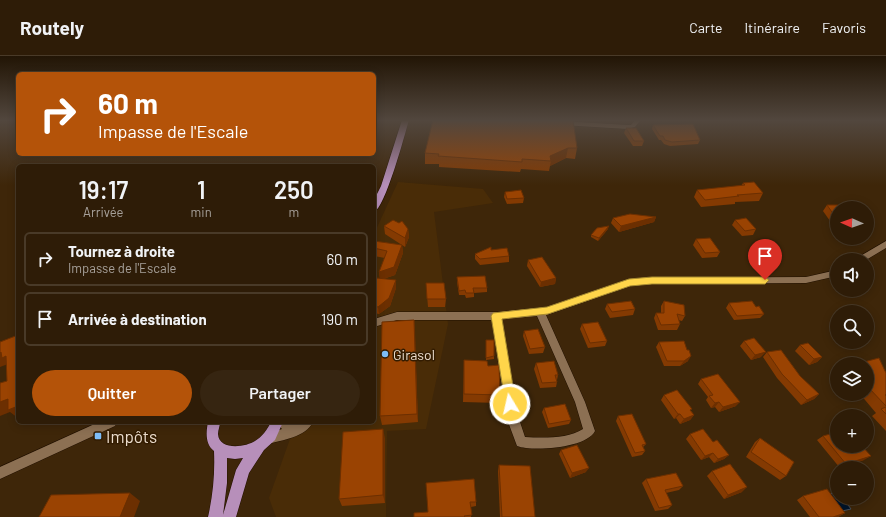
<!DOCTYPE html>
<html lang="fr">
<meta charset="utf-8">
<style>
:root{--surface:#2e1c07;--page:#362511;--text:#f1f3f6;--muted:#a7a19b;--line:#493a28;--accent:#b45309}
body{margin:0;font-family:Barlow,sans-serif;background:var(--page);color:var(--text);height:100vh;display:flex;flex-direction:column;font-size:15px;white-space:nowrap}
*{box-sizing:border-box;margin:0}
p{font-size:13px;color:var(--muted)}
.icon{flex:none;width:22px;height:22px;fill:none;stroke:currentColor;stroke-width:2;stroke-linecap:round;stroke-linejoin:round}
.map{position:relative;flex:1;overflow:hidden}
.sheet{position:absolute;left:16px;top:108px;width:360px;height:260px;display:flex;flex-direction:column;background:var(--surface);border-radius:6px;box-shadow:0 2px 10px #0003,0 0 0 1px var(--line)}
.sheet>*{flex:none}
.top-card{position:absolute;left:16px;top:16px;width:360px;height:84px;border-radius:6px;box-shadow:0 2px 10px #0003,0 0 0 1px var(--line);background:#b45309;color:#fff;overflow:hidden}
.needle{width:26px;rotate:272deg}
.tools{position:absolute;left:830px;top:145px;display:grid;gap:8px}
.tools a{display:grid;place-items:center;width:44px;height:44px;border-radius:50%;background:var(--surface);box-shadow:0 2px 10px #0003,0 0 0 1px var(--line);font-size:20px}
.pin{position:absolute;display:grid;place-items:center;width:34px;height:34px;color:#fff;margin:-41px -17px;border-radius:50% 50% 50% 0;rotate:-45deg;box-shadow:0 0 4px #0007}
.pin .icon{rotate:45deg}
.me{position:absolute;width:44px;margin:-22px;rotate:351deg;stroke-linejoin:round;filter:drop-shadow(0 0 3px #0008)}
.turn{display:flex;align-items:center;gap:14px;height:84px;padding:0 16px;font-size:18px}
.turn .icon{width:52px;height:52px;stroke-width:2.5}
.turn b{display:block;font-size:28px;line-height:34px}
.eta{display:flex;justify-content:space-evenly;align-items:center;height:68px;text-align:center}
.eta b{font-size:24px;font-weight:600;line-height:28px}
.action{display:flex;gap:8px;margin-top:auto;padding:8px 16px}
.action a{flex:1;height:46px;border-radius:24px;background:var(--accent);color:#fff;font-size:16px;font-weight:600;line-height:46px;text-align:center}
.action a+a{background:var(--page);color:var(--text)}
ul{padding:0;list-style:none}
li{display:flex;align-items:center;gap:12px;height:54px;margin:0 8px 6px;padding:0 8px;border:2px solid var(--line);border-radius:6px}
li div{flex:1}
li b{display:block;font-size:15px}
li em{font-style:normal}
header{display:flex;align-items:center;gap:24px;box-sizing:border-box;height:56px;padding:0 20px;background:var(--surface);border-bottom:1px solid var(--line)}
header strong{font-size:19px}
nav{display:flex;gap:22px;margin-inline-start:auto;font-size:14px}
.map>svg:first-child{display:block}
</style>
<header>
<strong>Routely</strong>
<nav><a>Carte</a><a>Itinéraire</a><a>Favoris</a></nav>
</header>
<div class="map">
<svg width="886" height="461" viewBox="0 0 886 461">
<rect width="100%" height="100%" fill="#3e2609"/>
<path fill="#492c07" d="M398,126L483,133L493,147L434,156L448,268L426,373L387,375L386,461H276L269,442L296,366H374V178Z"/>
<path fill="#00142a" stroke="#46505b" d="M837,436V442H843L851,453L842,455L830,438Z"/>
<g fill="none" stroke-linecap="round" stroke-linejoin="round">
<g stroke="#211000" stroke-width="1">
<g id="street">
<path d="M635,64H641L635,71L628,73L562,69L559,67L562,65L628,69H631Z"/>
<path d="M886,185V192L866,204H856L857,202Z"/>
<path d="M837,214V220L806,227L652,228L630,230L546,259L585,346L595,375C587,392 533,396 517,390L507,363L492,264H397L374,271V263L397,256H499L548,251L629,224L652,222L806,221ZM537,260L575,346L583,373C568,383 542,382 525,381L519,363L501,263Z"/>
<path d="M99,366H117L115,370L0,423V411Z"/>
<path d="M276,366H291L294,369L299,366H313C306,381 282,384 268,388L264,387L262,383L264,379L282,373Z"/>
</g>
</g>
<g stroke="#211000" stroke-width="1">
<g id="primary">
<path d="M402,64H409C405,78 385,153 374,156V144L381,130Z"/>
<path d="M208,366H220C220,370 218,374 218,378C219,395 246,391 255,385C262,381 267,374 271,366H283L275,384L264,394L249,417L236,461H208C213,439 215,418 214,395C205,388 206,376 208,366ZM227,402L235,403L243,402L236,414L223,459L227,427Z"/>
</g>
</g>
<use href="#street" fill="#8c7053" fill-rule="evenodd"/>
<use href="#primary" fill="#b78fba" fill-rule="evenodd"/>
</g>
<g fill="#843a02">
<path d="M433,64L577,92L575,103L566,102L550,110L549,115L521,113L520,116L439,111V108H425V97Z"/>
<path d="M653,69L700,84L698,88L670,90L664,88L661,84H659L652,73Z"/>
<path d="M626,72L644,85L642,90H633L624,77Z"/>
<path d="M743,127L763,137L759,145L735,146V148L701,151L694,141L697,134L741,130Z"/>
<path d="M505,136L524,142L523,147L507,148L504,141Z"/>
<path d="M827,149L837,152V165H830L823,155Z"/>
<path d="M656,161L654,166L619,176L611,167L613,162Z"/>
<path d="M735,164L756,173L753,179L742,180L732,169Z"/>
<path d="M384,170L408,173L409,181L405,191L385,178Z"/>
<path d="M608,173L598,185L591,181V179Z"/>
<path d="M696,183L720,196L717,201L702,202L693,189Z"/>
<path d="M374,185L402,189L403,197L395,219L383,223L396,232L390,250L379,258L374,257V228H375L380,223L379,216L385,202L374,200Z"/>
<path d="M491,194L509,200V206L480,209L475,203V198Z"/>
<path d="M528,204L556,222L555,228L540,231L527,210Z"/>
<path d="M457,221L487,232V236L474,237V241L466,242L465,239H459L457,226Z"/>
<path d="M426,227L446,243L445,251H428Z"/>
<path d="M664,245L685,260L682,265L678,264L680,268L677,274H658L654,262L656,257H661V250Z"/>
<path d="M729,247L756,251L764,258L760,262L734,264L726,252Z"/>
<path d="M607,248L635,253L633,259L610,262L605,253Z"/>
<path d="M414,264L418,366L382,369L380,360Z"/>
<path d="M582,268L607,285L605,290L588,292L580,273Z"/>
<path d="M524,275L545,291L543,297L529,298L523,280Z"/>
<path d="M486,284L494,300V303L486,304Z"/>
<path d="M744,285L761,301L751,304L740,290Z"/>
<path d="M659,286L688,305L680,310H664L656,291Z"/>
<path d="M800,289L822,301L817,306L809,309L795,295Z"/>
<path d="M767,296L800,320L819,338L814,343L801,349L777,322L763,301Z"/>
<path d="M464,304L488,310L500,339L499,347L463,346Z"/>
<path d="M864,306L885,315L886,317V375L872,360L876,357L860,338H867V308H862Z"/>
<path d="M536,307L558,319L557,324V326L556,331L540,332L534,313Z"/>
<path d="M701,323L736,350L719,356L715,351L711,352L706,344L708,341L698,328Z"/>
<path d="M664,339L691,355L694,359L690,364L680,368L676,362L674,363L661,344Z"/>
<path d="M544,352L571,364L569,368L548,372L542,356Z"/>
<path d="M618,360L646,388L643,391L645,395L642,399L632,401L616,365Z"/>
<path d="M690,378L713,386L729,399L724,403L714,407L709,401L701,404L686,383Z"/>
<path d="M823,380L864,404L840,412L817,384Z"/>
<path d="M385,382V447L342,450L339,443Z"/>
<path d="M760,382L786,420L780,424L746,401L755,386Z"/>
<path d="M561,394L586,416L570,422L559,398Z"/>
<path d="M499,409L535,461H500L498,415Z"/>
<path d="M712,415L742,436L724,443L707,420Z"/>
<path d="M474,423L476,446V450L471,451V461H414L428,456Z"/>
<path d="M646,423L683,430L679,434L666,437L672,449L668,453L655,455L642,427Z"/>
<path d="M803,440L845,457L838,461H810L797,444Z"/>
</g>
<g fill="#6c2f01">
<path d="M568,92L566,102L550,110L551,105L550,100Z"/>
<path d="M656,161L654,166L619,176L621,170Z"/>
<path d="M609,170L608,173L598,185L599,182Z"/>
<path d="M408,173L409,181L405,191V182Z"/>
<path d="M402,189L403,197L395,219L380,224L379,216Z"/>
<path d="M556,222L555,228L540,231L541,226Z"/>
<path d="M396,224V232L390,250L379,258L378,251Z"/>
<path d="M414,264L415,274L418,366L417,358Z"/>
<path d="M1,296L17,310L8,308L0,311V297Z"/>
<path d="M766,296L761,301L751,304L755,299Z"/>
<path d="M691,300L688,305L680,310L684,305Z"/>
<path d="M822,301L817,306L809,309L814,303Z"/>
<path d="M819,338L814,343L801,349L807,344Z"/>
<path d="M8,343L18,350V362L10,356L0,360V346Z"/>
<path d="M719,346L715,351L711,352L715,347Z"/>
<path d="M740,346L736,350L719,356L723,351Z"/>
<path d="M678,358H680L676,362L674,363Z"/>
<path d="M694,359L690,364L680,368L684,363Z"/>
<path d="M383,373L385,382V447L383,439Z"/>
<path d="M713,397L709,401L701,404L705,400Z"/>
<path d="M729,399L724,403L714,407L718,403Z"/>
<path d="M871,400L864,404L840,412L846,408Z"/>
<path d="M589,412L586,416L570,422L572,417Z"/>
<path d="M747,431L742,436L724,443L728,439Z"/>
<path d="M130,437L140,445L134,461H120Z"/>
<path d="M845,457L838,461H833Z"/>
</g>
<g fill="#9a4302" stroke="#6c2f01">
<path d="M433,64H573L577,92H568L550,100L551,105L522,103V106L438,100L439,98L425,97Z"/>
<path d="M693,68L700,84L672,86L665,84L663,80H660L653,69Z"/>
<path d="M626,72H636L644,85H634Z"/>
<path d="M754,126L763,137L737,139L739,140L705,144L697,134L745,129L743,127Z"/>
<path d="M521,134L524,142L507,143L505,136Z"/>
<path d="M827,149H841L843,152H837V159H834Z"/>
<path d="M630,158L656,161L621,170L613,162Z"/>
<path d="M746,162L756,173L745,175L735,164Z"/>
<path d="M393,164L399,167L402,165L408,173L405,182L384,170Z"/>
<path d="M609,170L599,182L591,179L597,172Z"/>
<path d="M710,182L720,196L705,197L696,183Z"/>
<path d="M374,185L402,189L394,211L379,216L387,195L374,192Z"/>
<path d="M491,191V194L507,192L509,200L480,203L475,198Z"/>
<path d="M542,201L556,222L541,226L528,204Z"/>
<path d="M485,220L487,232H473L474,237H466L465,234L459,235L457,221Z"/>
<path d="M377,222L396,224L389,242L378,251L374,250V228H375Z"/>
<path d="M426,227H444L446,243H427Z"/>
<path d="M631,245L635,253L612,256L607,248Z"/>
<path d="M664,245L684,249L685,260L677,258L680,268L661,269L656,257H664Z"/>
<path d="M752,245L756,251L759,250L764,258L737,260L729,247Z"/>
<path d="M414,264L417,358L380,360L382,266Z"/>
<path d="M598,266L607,285L590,287L582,268Z"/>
<path d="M538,273L545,291L530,293L524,275Z"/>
<path d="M18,279V350L8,354V343L0,346V327L7,325L6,300L2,302L1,296L0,297V286Z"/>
<path d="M754,282L766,296L755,299L744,285Z"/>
<path d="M486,284H494V300L486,302Z"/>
<path d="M684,285L687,294H689L691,300L684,305H667L659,286Z"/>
<path d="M808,287L822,301L814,303L800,289Z"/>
<path d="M781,294L800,320L819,338L807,344L782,318L767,296Z"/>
<path d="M879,302L885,315L886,317V338L885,339L886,340V350L868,331L873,330L867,324V316L872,314L867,309V308H866L864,306Z"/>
<path d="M464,304L487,305L488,310L499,309L500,339L464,338Z"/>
<path d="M554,305L558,319H555L557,326L542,327L536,307Z"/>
<path d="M718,318L740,346L723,351L719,346L715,347L709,340L713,339L701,323Z"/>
<path d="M677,334L692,353L690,354L694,359L684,363L680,358H678L664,339Z"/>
<path d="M565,348L571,364L549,368L544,352Z"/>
<path d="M886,351V358L881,353Z"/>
<path d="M632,358L646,388L642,389L645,395L635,397L618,360Z"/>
<path d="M383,373V439L339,443L343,376Z"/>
<path d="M703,373L713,386L717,384L729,399L718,403L713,397L705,400L690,378Z"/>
<path d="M837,376V390H862L871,400L846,408L823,380Z"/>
<path d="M760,382L794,406L786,420L751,396Z"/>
<path d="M577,389L589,412L572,417L561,394Z"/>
<path d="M730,408L747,431L728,439L712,415Z"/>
<path d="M499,409L530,410L535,461H502Z"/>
<path d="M676,417L683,430L665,434L672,449L659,452L646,423Z"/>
<path d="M474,423L476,446H470L472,459L464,460L465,461H414V457L428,456L426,427Z"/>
<path d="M827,433L845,457L833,461H819L803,440Z"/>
<path d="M130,437L120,461H39L51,439Z"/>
</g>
<linearGradient id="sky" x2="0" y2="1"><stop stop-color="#221505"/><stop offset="0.5" stop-color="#52473e"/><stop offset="1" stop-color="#52473e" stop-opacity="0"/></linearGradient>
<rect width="886" height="129" fill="url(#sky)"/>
<path fill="#ffd54a" stroke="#a68a30" d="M652,221H765L769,224L765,228H652L630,230L548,258L502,263L516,348L514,351L510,353L506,351L491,260L493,257L547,251L629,223Z"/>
<g fill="#7ebef9" stroke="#331c01" stroke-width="1.5">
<circle cx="385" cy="298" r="4"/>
<rect x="94" y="376" width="8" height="8" rx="2"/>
</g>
<g text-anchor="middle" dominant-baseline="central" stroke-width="3" stroke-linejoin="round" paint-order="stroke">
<g font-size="14" fill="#ebdccc" stroke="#331c01" text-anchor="start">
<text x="393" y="298">Girasol</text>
</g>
<g font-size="17" fill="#ebdccc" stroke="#331c01" text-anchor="start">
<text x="106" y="380">Impôts</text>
</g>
</g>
</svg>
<div class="tools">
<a><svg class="needle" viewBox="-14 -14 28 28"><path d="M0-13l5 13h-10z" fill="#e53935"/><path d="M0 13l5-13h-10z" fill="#a7a19b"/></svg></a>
<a><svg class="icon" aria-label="sound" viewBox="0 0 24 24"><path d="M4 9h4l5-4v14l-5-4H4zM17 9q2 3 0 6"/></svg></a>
<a><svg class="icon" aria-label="search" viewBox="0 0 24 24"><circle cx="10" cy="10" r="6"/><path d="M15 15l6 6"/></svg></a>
<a><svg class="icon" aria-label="layers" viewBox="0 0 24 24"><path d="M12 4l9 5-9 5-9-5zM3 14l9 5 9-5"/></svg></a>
<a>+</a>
<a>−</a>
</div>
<div class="pin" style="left:765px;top:224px;background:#d93025"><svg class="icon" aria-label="arrive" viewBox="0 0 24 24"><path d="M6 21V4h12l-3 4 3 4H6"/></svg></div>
<svg class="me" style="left:510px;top:348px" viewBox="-20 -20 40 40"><circle r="17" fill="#ffd54a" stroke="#fff" stroke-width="3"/><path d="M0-11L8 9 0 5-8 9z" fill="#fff"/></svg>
<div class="top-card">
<div class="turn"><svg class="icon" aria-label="right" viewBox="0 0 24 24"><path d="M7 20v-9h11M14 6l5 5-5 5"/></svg><div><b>60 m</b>Impasse de l'Escale</div></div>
</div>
<section class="sheet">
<div class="eta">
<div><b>19:17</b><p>Arrivée</p></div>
<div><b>1</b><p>min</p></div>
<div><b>250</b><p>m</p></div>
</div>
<ul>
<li><svg class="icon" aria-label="right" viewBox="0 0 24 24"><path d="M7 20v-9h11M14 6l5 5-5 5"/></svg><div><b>Tournez à droite</b><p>Impasse de l'Escale</p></div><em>60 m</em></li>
<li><svg class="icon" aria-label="arrive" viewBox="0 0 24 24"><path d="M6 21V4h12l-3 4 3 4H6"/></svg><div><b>Arrivée à destination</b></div><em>190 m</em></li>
</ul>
<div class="action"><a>Quitter</a><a>Partager</a></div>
</section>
</div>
